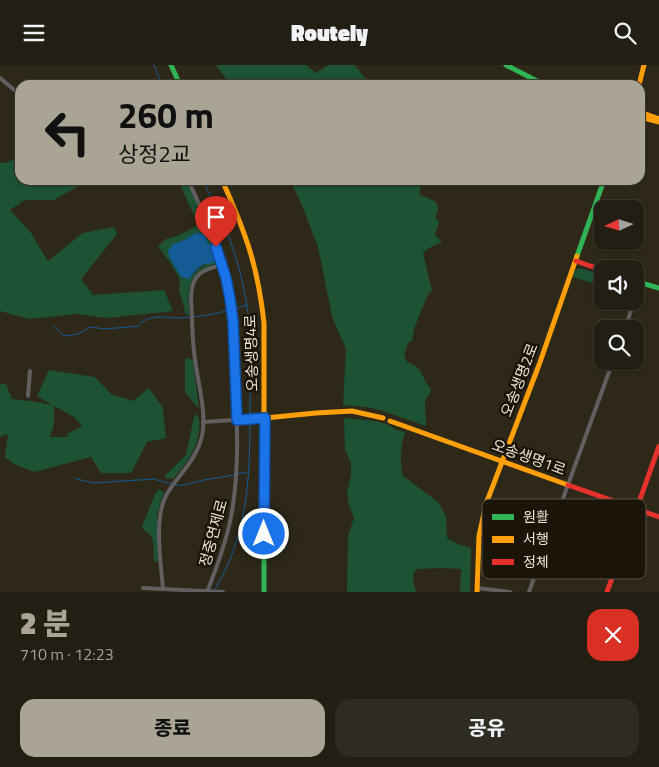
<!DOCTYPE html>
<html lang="ko">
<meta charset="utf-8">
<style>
:root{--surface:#221e13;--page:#2e2b21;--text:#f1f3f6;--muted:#a2a2a0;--line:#3f3c33;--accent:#aaa494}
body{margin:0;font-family:"Titillium Web","Noto Sans KR",sans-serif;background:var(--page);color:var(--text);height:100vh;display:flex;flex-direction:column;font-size:19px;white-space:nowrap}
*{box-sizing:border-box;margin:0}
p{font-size:16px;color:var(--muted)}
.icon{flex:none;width:28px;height:28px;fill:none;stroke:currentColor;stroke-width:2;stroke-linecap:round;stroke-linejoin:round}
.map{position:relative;height:527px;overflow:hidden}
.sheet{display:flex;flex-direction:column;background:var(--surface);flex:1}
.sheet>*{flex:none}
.banner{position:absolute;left:15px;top:15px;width:630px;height:105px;border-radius:15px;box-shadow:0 1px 4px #0004,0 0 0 1px var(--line);background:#aaa494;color:#111;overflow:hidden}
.needle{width:32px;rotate:266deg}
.fabs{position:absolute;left:594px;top:135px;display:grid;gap:10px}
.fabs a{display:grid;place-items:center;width:50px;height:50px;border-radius:10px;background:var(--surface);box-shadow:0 1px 4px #0004,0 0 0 1px var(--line);font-size:25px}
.pin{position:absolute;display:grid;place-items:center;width:42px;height:42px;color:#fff;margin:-51px -21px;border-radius:50% 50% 50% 0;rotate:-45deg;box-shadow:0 0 5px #0007}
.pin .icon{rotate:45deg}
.me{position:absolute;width:55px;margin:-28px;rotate:0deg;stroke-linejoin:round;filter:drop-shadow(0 0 4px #0008)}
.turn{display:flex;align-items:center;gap:18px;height:105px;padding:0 20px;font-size:22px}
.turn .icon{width:65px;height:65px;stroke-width:2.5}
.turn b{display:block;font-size:35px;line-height:42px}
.round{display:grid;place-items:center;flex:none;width:52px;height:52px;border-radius:15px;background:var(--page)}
.summary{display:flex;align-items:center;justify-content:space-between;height:85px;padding:0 20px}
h1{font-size:30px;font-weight:800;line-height:38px;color:var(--accent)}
.cta{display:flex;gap:10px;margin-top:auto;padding:10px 20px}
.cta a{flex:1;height:58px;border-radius:15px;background:var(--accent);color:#111;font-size:20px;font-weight:800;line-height:58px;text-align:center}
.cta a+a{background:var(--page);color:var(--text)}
header{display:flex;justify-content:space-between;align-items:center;height:65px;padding:0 20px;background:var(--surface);font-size:22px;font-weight:800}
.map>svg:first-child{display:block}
</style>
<header><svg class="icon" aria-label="menu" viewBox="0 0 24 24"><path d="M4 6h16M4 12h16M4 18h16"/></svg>Routely<svg class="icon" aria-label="search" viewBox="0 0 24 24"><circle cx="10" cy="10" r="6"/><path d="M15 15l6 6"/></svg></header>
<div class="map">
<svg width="659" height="527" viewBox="0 0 659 527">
<rect width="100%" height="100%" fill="#2e2819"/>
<g fill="#1d5235" fill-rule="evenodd">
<path d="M216,0H306L316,8L328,0H355L364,12L376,20H231Z"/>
<path d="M20,92V115H91L82,119L54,135H25L10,145L32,169L36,177L48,196L83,168L114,162L117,169L81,214L93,230L164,225L173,246L107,253L77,249L29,254L0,246V98H5Z"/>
<path d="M178,115H186L205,157L218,194L216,199C187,207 188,224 189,250H186L179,225L180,217L179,213L173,202L158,181L166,174L180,170L198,160ZM196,168L206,171L207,177L211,181L210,197L198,204L190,213L181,212L177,204L170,195L173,179L182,176Z"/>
<path d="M290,115H422L419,119L421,123L419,126L420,130C432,136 444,135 435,152L439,157L435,170L442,177L429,183L423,188L432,226L428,229L414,264L412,276L408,278L404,290L407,297C428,305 419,314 431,323L430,329L425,335L426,361L380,345L365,342L343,340L346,284L332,251L318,182L301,138Z"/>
<path d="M580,203L602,210V221L573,212L575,205Z"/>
<path d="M189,293L193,296L199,344L185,327V294Z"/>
<path d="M49,305L95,312L111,329L133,336L149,323L163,343L166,373L147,377L131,408H101L91,392L34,407L14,399L5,392L8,369L0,372V319H6L12,334L31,336L52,340L37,331ZM54,341L74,352L82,361L67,369L68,372H50L54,359Z"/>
<path d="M196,348C200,353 200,359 199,366C196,387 186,398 173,414L164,413L166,410L186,390L193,356Z"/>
<path d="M344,353L375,356L389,360L396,365L405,367C401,381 399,396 403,411L438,437L446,451L447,473L458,479L471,483L470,527H460L461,504L442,503L417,504C410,512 414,517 416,527H347L348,471L354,453L349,440L347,428L351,410V398L345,385Z"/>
<path d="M159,424L164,427L157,450L158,495L157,497H154C153,491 155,476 151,471C148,466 145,468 142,462L155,429Z"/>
</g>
<path fill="#135d94" d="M196,168L204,169L206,171L207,177L211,181C211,186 217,193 215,196C213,198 206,199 203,200C197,203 193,209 189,214L181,212C177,203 169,196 168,186L173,179L182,176Z"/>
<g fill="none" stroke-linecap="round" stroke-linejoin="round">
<g stroke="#135d94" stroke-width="1">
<path d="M154,0L162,20"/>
<path d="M203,115L222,157"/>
<path d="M53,261L64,271L78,269L91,262L105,264L139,261C142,256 147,254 152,253C162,251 171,253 180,253C203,252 225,247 247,240"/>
<path d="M237,409L248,407"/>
<path d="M75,413L81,415L93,418L154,414L172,419"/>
<path d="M176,420H185L204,415L234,410"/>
<path d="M215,524C251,465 250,402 250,336C250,322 251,308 251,294C251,249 242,202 224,160"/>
</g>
<g stroke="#615f61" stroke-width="4">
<path d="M0,13L20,30"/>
<path d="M188,115C203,147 218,180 226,214C234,245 233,276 235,308C237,356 240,404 231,452C226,478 217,502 207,527"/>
<path d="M209,164L238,152"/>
<path d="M635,234L641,218"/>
<path d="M625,264L634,236"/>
<path d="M28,331L30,306"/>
<path d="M203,357L265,353"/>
<path d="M143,523L223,527"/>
<path d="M477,523L510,527"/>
<path d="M163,524C161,498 154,457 165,433C167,427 172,422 175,417C186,403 198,389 202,371C207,350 198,317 195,295C192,274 192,252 191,231C192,209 203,204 222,200"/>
<path d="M529,527L613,296"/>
</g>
<g stroke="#30b455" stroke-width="5">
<path d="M171,0L180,20"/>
<path d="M506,0L535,15L548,20"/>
<path d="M577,191L604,115"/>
<path d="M635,216L659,223"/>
<path d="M264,437V527"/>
</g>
<g stroke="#ff9f0a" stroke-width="5">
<path d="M639,20L644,0"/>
<path d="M640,47L659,54"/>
<path d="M640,52L659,57"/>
<path d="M222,115C231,135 240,156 247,177C256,203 261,231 264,258V437"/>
<path d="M265,353L316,348L352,346L383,353"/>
<path d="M390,356L568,420"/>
<path d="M477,527L479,471L486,439L539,300L577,191"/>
</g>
<g stroke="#e5322d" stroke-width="5">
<path d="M576,196L602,205"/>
<path d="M568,420L659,452"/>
<path d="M607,527L659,381"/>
</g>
</g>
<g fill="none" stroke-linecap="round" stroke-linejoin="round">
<g stroke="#114b97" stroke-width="12">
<path id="route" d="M216,182L226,213L230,234L233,256L237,355L265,353L264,469"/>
</g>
<use href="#route" stroke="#1a73e8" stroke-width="9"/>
</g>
<g text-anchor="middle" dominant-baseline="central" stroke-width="5" stroke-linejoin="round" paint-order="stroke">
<g font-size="15" fill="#ede6d6" stroke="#1a1409">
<text transform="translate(251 288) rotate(-92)">오송생명4로</text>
<text transform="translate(519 315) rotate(-69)">오송생명2로</text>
<text transform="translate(529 392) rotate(20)">오송생명1로</text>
<text transform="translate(213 468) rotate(-75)">정중연제로</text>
</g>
</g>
<rect x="482" y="434" width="164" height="80" rx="8" fill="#1a1409" stroke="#595346" stroke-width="1"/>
<rect x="492" y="449" width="22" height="6" fill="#30b455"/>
<rect x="492" y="471" width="22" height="7" fill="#ff9f0a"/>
<rect x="492" y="494" width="22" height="6" fill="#e5322d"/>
<g font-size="14" fill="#ede6d6">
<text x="523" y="457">원활</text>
<text x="523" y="479">서행</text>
<text x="523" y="502">정체</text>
</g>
</svg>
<div class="fabs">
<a><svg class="needle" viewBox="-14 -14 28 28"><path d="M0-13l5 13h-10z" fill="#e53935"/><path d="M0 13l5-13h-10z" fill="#a2a2a0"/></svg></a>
<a><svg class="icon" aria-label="sound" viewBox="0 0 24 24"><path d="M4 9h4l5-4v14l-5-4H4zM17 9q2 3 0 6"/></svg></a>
<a><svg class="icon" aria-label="search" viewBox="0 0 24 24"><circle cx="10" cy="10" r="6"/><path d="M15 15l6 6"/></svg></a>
</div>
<div class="pin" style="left:216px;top:182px;background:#d93025"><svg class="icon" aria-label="arrive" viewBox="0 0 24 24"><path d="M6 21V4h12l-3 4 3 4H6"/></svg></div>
<svg class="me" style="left:264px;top:469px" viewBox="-20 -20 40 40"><circle r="17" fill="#1a73e8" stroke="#fff" stroke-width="3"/><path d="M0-11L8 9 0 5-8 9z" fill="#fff"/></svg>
<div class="banner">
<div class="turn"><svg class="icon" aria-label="left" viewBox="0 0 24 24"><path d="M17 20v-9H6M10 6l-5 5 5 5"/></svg><div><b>260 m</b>상정2교</div></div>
</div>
</div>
<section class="sheet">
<div class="summary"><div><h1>2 분</h1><p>710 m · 12:23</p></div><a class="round" style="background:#d93025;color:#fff"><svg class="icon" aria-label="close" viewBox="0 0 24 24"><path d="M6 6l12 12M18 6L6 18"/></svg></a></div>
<div class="cta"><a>종료</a><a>공유</a></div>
</section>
